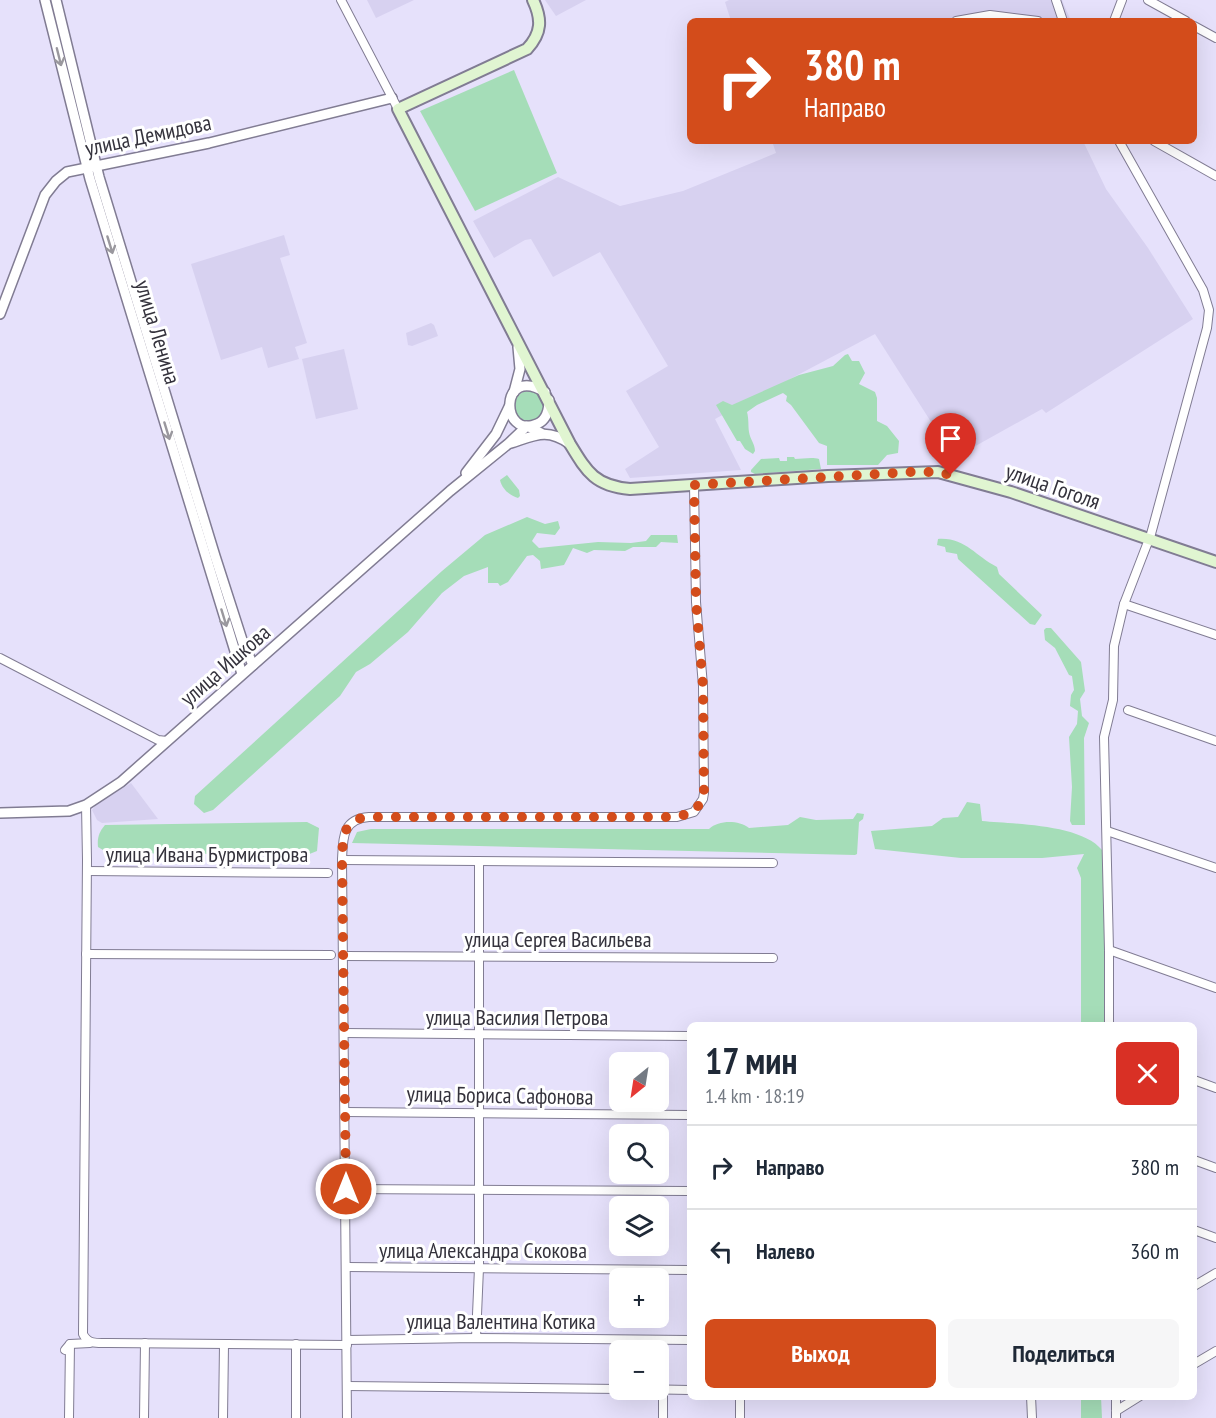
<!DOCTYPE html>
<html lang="ru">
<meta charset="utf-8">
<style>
:root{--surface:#fff;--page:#f6f6f7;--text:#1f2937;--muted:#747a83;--line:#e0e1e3;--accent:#d34c1b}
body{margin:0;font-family:"PT Sans Narrow",sans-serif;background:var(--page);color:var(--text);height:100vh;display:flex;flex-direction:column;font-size:22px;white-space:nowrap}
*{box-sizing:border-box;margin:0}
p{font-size:20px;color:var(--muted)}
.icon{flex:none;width:33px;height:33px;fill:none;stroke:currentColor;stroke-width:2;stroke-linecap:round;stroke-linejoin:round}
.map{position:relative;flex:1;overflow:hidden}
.side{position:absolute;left:687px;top:1022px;width:510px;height:378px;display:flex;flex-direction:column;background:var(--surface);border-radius:9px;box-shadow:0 6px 24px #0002}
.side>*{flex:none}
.banner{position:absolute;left:687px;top:18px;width:510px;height:126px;border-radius:9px;box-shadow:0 6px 24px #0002;background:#d34c1b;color:#fff;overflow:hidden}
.needle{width:39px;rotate:210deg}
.tools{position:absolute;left:609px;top:1052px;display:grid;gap:12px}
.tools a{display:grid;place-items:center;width:60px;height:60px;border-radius:9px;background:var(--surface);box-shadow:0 6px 24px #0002;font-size:30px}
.pin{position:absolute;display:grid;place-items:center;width:51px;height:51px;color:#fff;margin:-62px -26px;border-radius:50% 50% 50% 0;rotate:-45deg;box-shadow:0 0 6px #0007}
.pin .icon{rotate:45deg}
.me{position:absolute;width:66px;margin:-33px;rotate:0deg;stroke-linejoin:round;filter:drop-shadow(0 0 4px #0008)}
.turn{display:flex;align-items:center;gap:21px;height:126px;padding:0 18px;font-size:27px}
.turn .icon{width:78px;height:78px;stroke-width:2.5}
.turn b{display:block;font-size:42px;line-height:51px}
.round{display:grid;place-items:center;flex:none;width:63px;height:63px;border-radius:9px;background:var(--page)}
.head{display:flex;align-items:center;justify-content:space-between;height:102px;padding:0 18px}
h1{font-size:36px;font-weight:700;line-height:45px}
.button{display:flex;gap:12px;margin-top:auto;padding:12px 18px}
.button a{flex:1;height:69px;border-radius:9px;background:var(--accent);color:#fff;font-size:24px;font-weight:700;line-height:69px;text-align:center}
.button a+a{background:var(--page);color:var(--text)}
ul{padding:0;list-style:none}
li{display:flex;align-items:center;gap:18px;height:84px;padding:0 18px;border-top:2px solid var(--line)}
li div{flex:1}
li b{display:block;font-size:22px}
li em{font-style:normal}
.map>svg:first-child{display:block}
</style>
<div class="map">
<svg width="1216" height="1418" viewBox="0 0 1216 1418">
<rect width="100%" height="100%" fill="#e6e1fb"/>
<g fill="#d7d1f0">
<path d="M367,0H414L376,18Z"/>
<path d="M545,0H586L556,16Z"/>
<path d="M729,0H1062L1071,21H731L725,2Z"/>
<path d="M772,141H1083L1106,189L1148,248L1193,319L1046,413L1042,409L954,458L875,334L715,419L741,470L630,478L625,469L659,447L626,391L668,366L600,252L553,277L531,239L525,240L494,258L473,221L558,177L620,206L683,191L776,153Z"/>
<path d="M284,235L290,255L280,258L307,343L295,347L299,359L268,368L262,347L221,360L191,264Z"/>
<path d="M431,323L434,325L438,336L412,346L408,345L406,333Z"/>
<path d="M344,349L358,409L316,419L302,359Z"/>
<path d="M131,783L158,819L102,823L97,820L92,810L96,805Z"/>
</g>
<g fill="#a5ddb8">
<path d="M514,70L557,173L475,211L420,111Z"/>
<path d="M848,354L852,361H859L865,373L859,384L875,392L877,398V421L887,426L899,441L898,453L887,455L878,465H827V446L819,443L791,405L786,401L787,396L783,393L757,405L747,412C749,420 748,425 749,432C750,439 755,444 755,451L753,454L745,449L740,441H737L716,405L723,401L732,405L799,375L833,366L845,355Z"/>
<circle cx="529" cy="406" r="15"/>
<path d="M787,457H794L795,459C802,459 812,457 819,459L821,469L755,474L751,472V470L761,459L779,458L780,461H787Z"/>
<path d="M507,475L519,490L520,496L518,498C509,495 502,489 500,480Z"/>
<path d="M527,517L545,524L558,521L560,528L555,535L537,533L532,541L539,548L598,542L631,543L646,541L651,535H677L678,543L661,542L656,547H633L625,551L594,550L587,553L573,548L564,565L541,569L540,561L533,555L527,556L508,582L500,586L498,583H488V567L464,576L442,593L408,632L370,664L356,672L340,696L213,810L204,813L194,804L195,796L442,571L485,535Z"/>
<path d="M938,539C965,537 975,556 997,567L999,574L1042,615L1035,625L1030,624L958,559L957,554L946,552L945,547L937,545Z"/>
<path d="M1046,628H1051L1081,662L1085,691L1080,699L1082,716L1089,723L1084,738L1085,825H1072L1070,821L1072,787L1069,737L1077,724L1078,711L1070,706L1071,695L1074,690L1072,676L1069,675L1055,648L1045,640L1044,630Z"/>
<path d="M967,802L980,804L982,821C1013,824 1081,824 1102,850C1105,854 1106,861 1107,867L1106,1024H1081V878L1077,868L1084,854L1042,858H961L875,849L871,831L932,826L943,818L958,817Z"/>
<path d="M857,813L864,814L863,819L859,822L857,854L855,855L352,843L357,832L371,829H709C719,820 738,820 749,828L788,825L800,817L816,820L853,819Z"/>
<path d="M307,822L319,828L317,851L307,855L108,853L98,847C97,838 99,832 105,825Z"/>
<path d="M1081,1397H1101L1102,1418H1081Z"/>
</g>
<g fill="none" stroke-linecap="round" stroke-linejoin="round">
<g stroke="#817c93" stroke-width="10">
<g id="minor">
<path d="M341,0L398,109"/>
<path d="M1056,0L1063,21"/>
<path d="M1148,0L1186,21"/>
<path d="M956,21L990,15L1038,21"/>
<path d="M1114,21L1122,0"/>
<path d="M1194,26L1216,38"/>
<path d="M1154,141L1216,176"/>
<path d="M1124,604L1216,635"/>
<path d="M0,658L158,740L167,741"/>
<path d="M1128,710L1216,741"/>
<path d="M86,805L87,860L83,1334C88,1345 99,1343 109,1343L347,1345"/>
<path d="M1107,831L1216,868"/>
<path d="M342,860L773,863"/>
<path d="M87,871L328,873"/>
<path d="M1109,950L1216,988"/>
<path d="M86,954L331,955"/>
<path d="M344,956L773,958"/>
<path d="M1109,1024V950L1104,737L1113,700L1114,646L1124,604L1151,534L1207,328L1209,310L1203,290L1119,141"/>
<path d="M344,1033L690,1036"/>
<path d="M1194,1080L1216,1088"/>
<path d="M345,1112L690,1115"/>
<path d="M1194,1160L1216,1168"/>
<path d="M346,1189L690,1191"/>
<path d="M1194,1230L1216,1238"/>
<path d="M347,1267L690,1270"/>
<path d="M1194,1286L1216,1273"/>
<path d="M476,1338L479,1268V862"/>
<path d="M347,1340L476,1338L690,1340"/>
<path d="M65,1350L70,1344L90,1343"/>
<path d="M1194,1364L1216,1351"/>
<path d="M347,1386L620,1389"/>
<path d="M636,1389L690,1390"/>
<path d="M1031,1396L1032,1418"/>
<path d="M1116,1411L1140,1396"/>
<path d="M69,1418L70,1344"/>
<path d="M144,1418L145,1343"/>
<path d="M223,1418L224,1345"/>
<path d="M296,1418V1344"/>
<path d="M347,1418L342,860C343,838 342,819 369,817H677L694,812L703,799L704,793L703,686L696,602L694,485"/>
<path d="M663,1418V1389"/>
<path d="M740,1418V1396"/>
<path d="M1116,1418V1396"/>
</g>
</g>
<g stroke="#817c93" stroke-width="12">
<g id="tertiary">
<path d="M45,0L90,179L242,674"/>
<path d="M56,0L99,177L215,556L243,643L253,665"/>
<path d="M0,314L45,195L56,181L67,172L209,143L392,98"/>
<path d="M514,392L520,369L518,347"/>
<path d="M545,392C499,364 500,440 537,424C547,420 549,410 549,400"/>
<path d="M511,443C536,435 547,428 570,444"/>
<path d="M466,473L496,434L509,407"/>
<path d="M0,813L69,811L86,805L121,782L450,491L508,444L527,426L541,433"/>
</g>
</g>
<g stroke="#817c93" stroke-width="14">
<path id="secondary" d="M533,0C542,19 542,33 527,49L398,109L570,444C587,472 595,486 630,489L828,476L938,472L1011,492L1216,562"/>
</g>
<use href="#minor" stroke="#fff" stroke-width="8"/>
<use href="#tertiary" stroke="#fff" stroke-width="9"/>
<use href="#secondary" stroke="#e0f5d1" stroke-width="10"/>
</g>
<defs><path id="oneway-shaft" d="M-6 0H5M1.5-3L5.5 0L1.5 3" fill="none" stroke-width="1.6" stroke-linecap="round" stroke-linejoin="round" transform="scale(1.5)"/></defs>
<g stroke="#9a989e">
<use href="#oneway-shaft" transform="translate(59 57) rotate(76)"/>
<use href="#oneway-shaft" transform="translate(110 245) rotate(73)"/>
<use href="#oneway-shaft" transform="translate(167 431) rotate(73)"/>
<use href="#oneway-shaft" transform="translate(224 618) rotate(73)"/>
</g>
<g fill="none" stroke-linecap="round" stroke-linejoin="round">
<path stroke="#d34c1b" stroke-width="10" stroke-dasharray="0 18" d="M346,1189L342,860C343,838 342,819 369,817H677L694,812L703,799L704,793L703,686L696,602L694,485L912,472H938L951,475"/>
</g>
<g text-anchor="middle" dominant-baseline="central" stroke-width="6" stroke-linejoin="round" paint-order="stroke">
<g font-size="22" fill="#34323c" stroke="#fff">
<text transform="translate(148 135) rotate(-12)">улица Демидова</text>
<text transform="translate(158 332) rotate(73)">улица Ленина</text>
<text transform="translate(1053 486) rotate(19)">улица Гоголя</text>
<text transform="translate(225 665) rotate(-41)">улица Ишкова</text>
<text x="207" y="854">улица Ивана Бурмистрова</text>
<text x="558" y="939">улица Сергея Васильева</text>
<text x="517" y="1017">улица Василия Петрова</text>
<text transform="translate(500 1095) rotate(1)">улица Бориса Сафонова</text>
<text x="483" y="1250">улица Александра Скокова</text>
<text x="501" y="1321">улица Валентина Котика</text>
</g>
</g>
</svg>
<div class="tools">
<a><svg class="needle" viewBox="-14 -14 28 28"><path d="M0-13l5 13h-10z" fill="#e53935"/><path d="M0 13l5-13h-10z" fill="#747a83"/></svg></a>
<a><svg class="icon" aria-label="search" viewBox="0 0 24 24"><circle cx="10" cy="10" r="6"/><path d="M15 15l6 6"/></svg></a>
<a><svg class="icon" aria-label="layers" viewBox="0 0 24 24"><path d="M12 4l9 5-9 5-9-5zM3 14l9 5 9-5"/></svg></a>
<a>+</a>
<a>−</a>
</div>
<div class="pin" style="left:951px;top:475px;background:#d93025"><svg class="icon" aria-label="arrive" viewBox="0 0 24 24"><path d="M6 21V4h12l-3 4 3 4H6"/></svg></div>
<svg class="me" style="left:346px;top:1189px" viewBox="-20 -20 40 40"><circle r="17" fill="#d34c1b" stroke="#fff" stroke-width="3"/><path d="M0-11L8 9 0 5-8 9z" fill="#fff"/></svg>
<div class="banner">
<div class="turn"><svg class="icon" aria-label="right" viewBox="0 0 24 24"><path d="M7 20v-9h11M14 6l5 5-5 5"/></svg><div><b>380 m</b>Направо</div></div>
</div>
<section class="side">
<div class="head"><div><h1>17 мин</h1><p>1.4 km · 18:19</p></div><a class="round" style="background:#d93025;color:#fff"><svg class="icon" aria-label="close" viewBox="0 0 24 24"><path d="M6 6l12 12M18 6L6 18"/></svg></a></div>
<ul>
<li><svg class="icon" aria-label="right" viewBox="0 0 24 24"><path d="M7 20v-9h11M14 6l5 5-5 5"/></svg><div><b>Направо</b></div><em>380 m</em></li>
<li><svg class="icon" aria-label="left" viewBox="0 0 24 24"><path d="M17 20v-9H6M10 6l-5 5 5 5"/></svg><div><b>Налево</b></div><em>360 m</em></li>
</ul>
<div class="button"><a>Выход</a><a>Поделиться</a></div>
</section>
</div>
